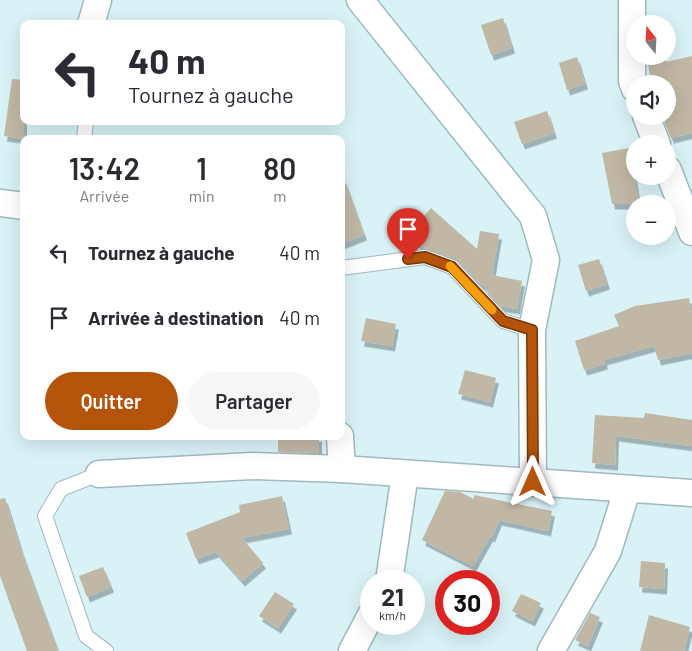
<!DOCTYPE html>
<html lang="fr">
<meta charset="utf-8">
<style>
:root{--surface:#fff;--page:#f7f7f7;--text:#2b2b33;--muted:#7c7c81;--accent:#b45309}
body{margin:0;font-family:Barlow,sans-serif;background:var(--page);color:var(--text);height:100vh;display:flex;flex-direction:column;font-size:19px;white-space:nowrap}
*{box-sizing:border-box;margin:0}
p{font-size:16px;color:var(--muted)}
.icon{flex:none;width:28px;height:28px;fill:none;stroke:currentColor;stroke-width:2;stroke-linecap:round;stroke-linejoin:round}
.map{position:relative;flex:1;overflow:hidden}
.side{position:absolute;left:20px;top:135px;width:325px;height:305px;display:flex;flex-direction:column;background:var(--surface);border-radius:10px;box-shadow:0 5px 20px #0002}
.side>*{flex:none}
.banner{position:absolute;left:20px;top:20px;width:325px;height:105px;border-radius:10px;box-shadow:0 5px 20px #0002;background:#fff;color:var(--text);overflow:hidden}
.needle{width:32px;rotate:342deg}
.controls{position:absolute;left:626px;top:15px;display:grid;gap:10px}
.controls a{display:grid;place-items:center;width:50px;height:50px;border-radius:50%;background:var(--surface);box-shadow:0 5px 20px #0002;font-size:25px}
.speed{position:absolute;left:360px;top:570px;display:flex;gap:10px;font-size:25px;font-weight:700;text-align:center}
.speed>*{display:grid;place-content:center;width:65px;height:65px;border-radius:50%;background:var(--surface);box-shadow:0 5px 20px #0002;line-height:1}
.speed small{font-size:12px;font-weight:400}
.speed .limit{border:8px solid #d22;background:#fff;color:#111}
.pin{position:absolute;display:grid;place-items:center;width:42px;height:42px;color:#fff;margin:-51px -21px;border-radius:50% 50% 50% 0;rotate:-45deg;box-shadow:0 0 5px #0007}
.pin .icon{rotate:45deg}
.me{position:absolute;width:55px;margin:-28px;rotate:0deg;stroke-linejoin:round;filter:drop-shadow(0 0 4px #0008)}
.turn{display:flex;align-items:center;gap:18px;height:105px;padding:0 25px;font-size:22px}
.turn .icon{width:65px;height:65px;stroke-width:2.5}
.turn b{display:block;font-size:35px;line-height:42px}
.eta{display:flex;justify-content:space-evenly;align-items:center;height:85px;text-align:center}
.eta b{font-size:30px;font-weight:600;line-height:35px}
.primary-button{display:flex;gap:10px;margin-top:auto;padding:10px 25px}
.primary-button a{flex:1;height:58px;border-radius:30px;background:var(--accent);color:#fff;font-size:20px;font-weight:600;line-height:58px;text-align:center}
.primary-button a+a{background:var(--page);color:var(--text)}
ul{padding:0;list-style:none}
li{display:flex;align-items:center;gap:15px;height:65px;padding:0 25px}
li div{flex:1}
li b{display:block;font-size:19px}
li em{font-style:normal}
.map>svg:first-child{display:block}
</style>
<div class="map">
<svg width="692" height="651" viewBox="0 0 692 651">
<defs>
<filter id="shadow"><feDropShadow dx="3" dy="5.5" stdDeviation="0" flood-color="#0004"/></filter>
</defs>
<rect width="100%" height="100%" fill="#d8f2f6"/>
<g fill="#c0b7a5" filter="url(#shadow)">
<path d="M503,18L512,48L491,55L481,25Z"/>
<path d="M647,56H665L666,62L692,56V133L671,138L662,116H668V84H651Z"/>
<path d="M577,57L585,84L567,90L559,63Z"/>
<path d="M12,79L24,80V139L4,136Z"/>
<path d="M547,111L554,133L522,144L514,122Z"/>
<path d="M629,148L639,204H612L602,153Z"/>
<path d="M341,179H344L364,235L341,244Z"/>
<path d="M431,208L477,249L480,231L499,234L492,275L522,281L517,309L500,306L485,289V286L480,284L458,261L423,248L407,235Z"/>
<path d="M599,259L607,284L586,291L578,265Z"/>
<path d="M689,298L692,316V353L658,360L654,346L604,360L605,364L584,370L575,341L619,326L614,315L635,306Z"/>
<path d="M366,318L396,324L392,346L361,341Z"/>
<path d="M465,370L496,378L490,402L458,394Z"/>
<path d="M645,413L692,420V446L616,436L615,465L592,463L595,415L644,418Z"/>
<path d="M278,436H319V453L278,452Z"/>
<path d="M445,491L460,492L474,499V495L552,511L548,531L499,520L492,537L490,536L473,566L422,540Z"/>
<path d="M282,496L289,529L242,538L263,563L242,581L216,552L196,559L186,533L240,512L239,505Z"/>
<path d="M5,498L21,550L58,651H27L0,576V499Z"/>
<path d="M641,561L665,563L664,589L639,587Z"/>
<path d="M103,567L111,587L87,597L79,576Z"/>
<path d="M275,592L294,604L278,628L259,616Z"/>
<path d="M521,594L541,603L532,621L512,611Z"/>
<path d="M590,613L600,617L588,646L575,640Z"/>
<path d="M649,615L690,627L684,651H640Z"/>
</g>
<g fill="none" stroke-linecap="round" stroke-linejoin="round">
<g stroke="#a1b9be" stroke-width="16">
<g id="lane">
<path d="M84,139L86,121"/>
<path d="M341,268L425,257L452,267L503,321L532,330"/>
<path d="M99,474L61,489L45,516L86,636L106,651"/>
</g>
</g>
<g stroke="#a1b9be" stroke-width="29">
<g id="street">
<path d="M360,0L533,216L546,260L532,330L533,482"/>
<path d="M632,0V81L635,89"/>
<path d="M91,24L98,0"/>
<path d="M646,116L657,144"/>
<path d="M668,170L692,232"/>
<path d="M0,203L24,206"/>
<path d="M340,436L342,469"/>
<path d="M99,474L252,466L342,469L692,493"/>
<path d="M389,581L405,474"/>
<path d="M352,651L371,615"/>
<path d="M551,651L608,551L627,490"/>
</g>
</g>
<use href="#lane" stroke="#fff" stroke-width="14"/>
<use href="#street" stroke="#fff" stroke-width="26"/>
</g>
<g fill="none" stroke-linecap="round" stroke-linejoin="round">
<g stroke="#753606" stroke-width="12">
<path id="route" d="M408,259L425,257L452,267L503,321L532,330L533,482"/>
</g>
<use href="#route" stroke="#b45309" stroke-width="9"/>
<path stroke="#f59e0b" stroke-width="9" d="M450,266L492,310"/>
</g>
</svg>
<div class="controls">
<a><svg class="needle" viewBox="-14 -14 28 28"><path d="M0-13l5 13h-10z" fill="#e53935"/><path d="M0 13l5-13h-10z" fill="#7c7c81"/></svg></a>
<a><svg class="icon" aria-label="sound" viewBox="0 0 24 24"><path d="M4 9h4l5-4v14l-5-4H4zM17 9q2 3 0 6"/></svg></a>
<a>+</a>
<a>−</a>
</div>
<div class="speed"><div>21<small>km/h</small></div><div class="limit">30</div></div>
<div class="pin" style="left:408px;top:259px;background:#d93025"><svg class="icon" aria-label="arrive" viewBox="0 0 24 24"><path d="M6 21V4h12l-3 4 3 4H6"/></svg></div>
<svg class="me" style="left:533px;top:482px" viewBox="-20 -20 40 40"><path d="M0-17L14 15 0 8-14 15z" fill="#b45309" stroke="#fff" stroke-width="4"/></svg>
<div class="banner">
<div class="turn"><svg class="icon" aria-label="left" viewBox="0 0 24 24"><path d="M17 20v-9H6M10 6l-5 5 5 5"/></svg><div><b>40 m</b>Tournez à gauche</div></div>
</div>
<section class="side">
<div class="eta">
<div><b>13:42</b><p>Arrivée</p></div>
<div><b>1</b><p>min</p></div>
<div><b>80</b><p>m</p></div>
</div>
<ul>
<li><svg class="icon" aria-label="left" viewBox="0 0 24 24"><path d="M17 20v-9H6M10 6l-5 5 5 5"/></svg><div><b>Tournez à gauche</b></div><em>40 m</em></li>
<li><svg class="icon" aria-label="arrive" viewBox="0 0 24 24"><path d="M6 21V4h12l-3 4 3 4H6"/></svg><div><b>Arrivée à destination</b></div><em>40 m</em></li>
</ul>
<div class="primary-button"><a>Quitter</a><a>Partager</a></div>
</section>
</div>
